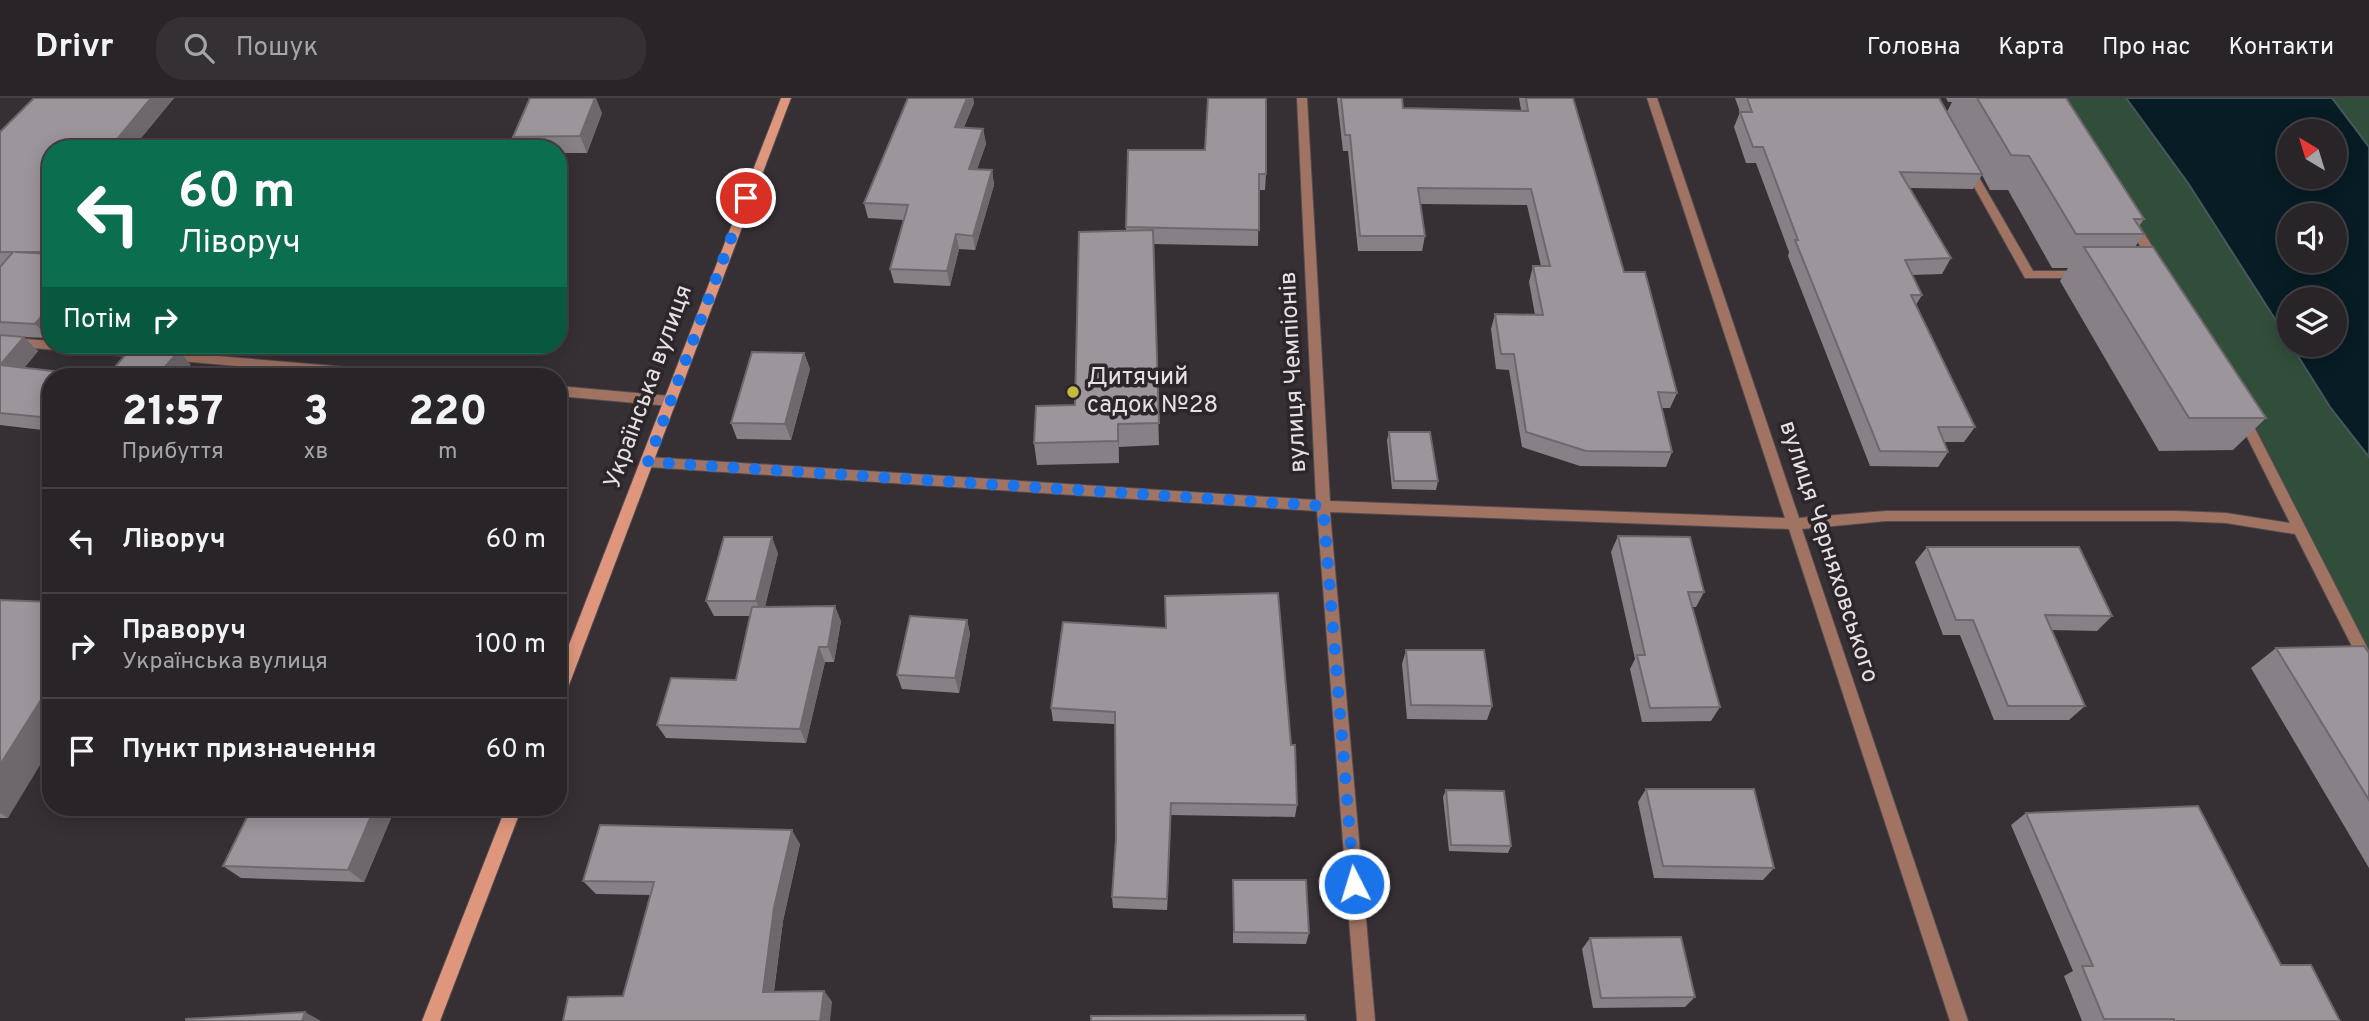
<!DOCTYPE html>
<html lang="uk">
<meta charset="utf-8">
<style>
:root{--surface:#282428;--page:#343034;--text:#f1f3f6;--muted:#a5a4a8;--line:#444145}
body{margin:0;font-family:Overpass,sans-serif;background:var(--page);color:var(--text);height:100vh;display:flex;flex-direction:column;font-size:26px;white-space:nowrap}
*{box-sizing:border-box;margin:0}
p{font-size:23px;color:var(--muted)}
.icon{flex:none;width:38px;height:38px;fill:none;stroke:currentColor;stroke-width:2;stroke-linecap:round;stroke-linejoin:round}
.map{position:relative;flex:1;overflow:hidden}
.sheet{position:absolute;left:42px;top:270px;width:525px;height:448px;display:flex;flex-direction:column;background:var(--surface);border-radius:28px;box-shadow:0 4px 18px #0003,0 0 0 2px var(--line)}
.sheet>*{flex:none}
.guide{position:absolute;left:42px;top:42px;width:525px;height:214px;border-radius:28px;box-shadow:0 4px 18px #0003,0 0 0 2px var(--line);background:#0b6e4f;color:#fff;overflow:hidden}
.needle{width:46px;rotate:322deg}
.buttons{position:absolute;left:2277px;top:21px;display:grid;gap:14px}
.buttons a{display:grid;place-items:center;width:70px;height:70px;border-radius:50%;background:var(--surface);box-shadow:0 4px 18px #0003,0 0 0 2px var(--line);font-size:35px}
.pin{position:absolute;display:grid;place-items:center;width:60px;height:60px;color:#fff;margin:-30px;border:4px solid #fff;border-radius:50%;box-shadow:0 2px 7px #0007}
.me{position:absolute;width:77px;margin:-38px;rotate:355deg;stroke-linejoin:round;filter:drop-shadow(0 0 5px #0008)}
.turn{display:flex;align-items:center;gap:24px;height:147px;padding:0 21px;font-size:32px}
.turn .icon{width:91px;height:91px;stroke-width:2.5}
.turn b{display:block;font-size:49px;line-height:60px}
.then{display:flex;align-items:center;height:66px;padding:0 21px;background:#0003;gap:14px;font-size:26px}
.eta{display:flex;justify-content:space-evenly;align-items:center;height:119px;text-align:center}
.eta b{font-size:42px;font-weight:800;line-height:49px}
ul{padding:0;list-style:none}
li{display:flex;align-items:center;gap:21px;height:105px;padding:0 21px;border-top:2px solid var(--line)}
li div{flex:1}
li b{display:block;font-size:26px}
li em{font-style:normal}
header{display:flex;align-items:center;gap:42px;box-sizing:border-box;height:98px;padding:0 35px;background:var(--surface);border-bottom:2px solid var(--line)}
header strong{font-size:33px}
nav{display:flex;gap:38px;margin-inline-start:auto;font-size:24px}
.search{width:490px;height:63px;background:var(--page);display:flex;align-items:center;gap:18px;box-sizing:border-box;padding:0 24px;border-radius:28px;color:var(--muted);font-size:26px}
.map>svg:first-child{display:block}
</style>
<header>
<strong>Drivr</strong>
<div class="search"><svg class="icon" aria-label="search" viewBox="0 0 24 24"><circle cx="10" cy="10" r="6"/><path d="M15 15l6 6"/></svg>Пошук</div>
<nav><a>Головна</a><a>Карта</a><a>Про нас</a><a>Контакти</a></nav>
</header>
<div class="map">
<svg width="2369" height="923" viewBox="0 0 2369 923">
<rect width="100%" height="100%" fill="#363035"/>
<g fill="#314e3b">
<path d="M2055,0H2126L2188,85L2330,309L2369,359V568L2203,242Z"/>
<path d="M2332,0H2369V49Z"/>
</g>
<path fill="#071c24" stroke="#49575d" stroke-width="2" fill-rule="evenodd" d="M2126,0H2332L2369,49V359L2330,309L2291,247H2334V201H2289V243L2188,85ZM2289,33H2334V79H2289ZM2289,117H2334V163H2289Z"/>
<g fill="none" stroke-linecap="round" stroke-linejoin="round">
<g stroke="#524c51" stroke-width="2">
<path id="service" d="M1968,66L1973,69L2033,173H2080L2086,177L2084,180H2025L1963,69Z"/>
</g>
<g stroke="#524c51" stroke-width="2">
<g id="minor">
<path d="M1297,0H1307L1330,403L1785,420L1647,0H1657L1799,420L1886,413H2178L2226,415L2290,425L2237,319L2243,314L2249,319L2369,553V574L2364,572L2295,436L2226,425L2178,423H1886L1802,431L1968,923H1950L1789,431L1330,414L1375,923H1357L1317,413L648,369L641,364L648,359L1316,402Z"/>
<path d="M2132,121L2136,122L2160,161V167H2152L2126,125Z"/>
<path d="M0,239L51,243V247H91L145,252L151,256L145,260L0,247Z"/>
<path d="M169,254L394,273L400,278H346L169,262L163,258Z"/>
<path d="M558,288L670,298L676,303L670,308L558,298Z"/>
</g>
</g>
<g stroke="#524c51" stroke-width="2">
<g id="secondary">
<path d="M781,0H791L566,595L563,600L558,601V575Z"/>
<path d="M506,709H522L440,923H422Z"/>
</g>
</g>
<use href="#service" fill="#a07363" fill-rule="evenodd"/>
<use href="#minor" fill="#a07363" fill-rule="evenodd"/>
<use href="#secondary" fill="#de977d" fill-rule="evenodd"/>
</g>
<g fill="#878086">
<path d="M34,0H174L132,51H51V238L49,240L22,239L38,253L24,270L51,278V333L0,327V34Z"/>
<path d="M908,0H973L974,5L964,29L983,31L986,46L977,71L992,72L994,87L975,152L959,151L950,188L894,185L890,171L904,122L868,120L864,105Z"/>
<path d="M1337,0H1402L1403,10L1521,12L1519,0H1573L1624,174L1677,295L1670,310H1661L1672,354L1666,369L1580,368L1522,349L1509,272L1496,271L1491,231L1495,216L1535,217L1529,184L1533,168H1541L1527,107L1420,106L1425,138L1422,153H1358L1348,53H1343Z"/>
<path d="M1735,0H1939L1947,14L1952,4H1948L1946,0H2066L2144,121L2139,128L2144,136L2135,149L2266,320L2233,352L2159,353L2060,183L2068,170H2052L2008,92H1990L1982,77L1973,91L1910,90L1951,160L1942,176L1912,177L1922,197L1916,207L1975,329L1964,344H1944L1948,354L1938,369L1870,368L1788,158L1789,154L1756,65H1746L1734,29L1740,14Z"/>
<path d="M602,15L587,55H558V51H519L513,39Z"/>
<path d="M1128,52L1266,76L1265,92H1259L1258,148L1153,146L1159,347L1119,349V365L1037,367L1034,345L1075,307L1126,133Z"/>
<path d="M154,247H208L202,254L157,250Z"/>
<path d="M804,255L810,271L791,342L737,341L731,325Z"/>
<path d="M1389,334L1438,383L1436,392L1392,391L1387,342Z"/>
<path d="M1618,438L1704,494L1696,509H1692L1720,609L1711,623L1642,624L1630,571L1635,561L1611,454Z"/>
<path d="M1927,449L2112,518L2097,533L2052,532L2085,608L2069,622H1994L1960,537H1943L1915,464Z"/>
<path d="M778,455L765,508L841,523L834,564H825L806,645L666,640L657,627L736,582L750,518H714L706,503Z"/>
<path d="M0,502L8,720H0Z"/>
<path d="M967,522L970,536L959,595L902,591L897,577Z"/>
<path d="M1063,524L1291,647L1297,707L1295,719L1171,717L1167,812L1113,810L1112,799L1116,740L1115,626L1053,623L1051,610Z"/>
<path d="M2276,550L2369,555V770L2251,570Z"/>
<path d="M1406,552L1492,608L1487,622L1407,621L1402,566Z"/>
<path d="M1646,691L1774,770L1763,782L1654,780L1638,704Z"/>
<path d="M1446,692L1511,748L1508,755L1449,753L1443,699Z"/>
<path d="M252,709H390L394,713L364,784L241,780L223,768Z"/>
<path d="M2026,715L2281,867L2340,923H2082L2064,878L2073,873L2011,727Z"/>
<path d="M800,746L783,823L774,894L824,893L832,904L623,898L650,797L596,796L583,783Z"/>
<path d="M1233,782L1309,835L1306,846L1233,845Z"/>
<path d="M1590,840L1695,899L1685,909L1593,910L1582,851Z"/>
</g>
<g fill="#6e686d">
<path d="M151,0H174L132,51H109Z"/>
<path d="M595,0H596L602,15L587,55L580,38Z"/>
<path d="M967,0H973L974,5L958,44L955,29Z"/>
<path d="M983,31L986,46L972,86L969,71Z"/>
<path d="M992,72L994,87L975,152L973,138Z"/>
<path d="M956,136L959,151L950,188L947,173Z"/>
<path d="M51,142V165L40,154Z"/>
<path d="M51,207V238L49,240L35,226Z"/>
<path d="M24,239L38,253L15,281L0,267Z"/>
<path d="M196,247H208L202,254Z"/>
<path d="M179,253L191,267L182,278H157Z"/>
<path d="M804,255L810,271L791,342L785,326Z"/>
<path d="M1118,326L1119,349V365L1118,343Z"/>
<path d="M772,439L778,455L763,518L756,503Z"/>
<path d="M835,508L841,523L834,564L828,549Z"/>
<path d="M967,522L970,536L959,595L955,580Z"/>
<path d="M819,549L825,564L806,645L800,631Z"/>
<path d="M51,586V649L8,720L0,715V667Z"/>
<path d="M1171,705V717L1167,812V801Z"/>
<path d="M375,709H390L394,713L364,784L348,772Z"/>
<path d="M792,732L800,746L783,823L772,906L763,894L774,810Z"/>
<path d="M824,893L832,904L830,923H820Z"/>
<path d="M305,914L321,923H302Z"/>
</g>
<g fill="#9d959c" stroke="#6e686d" stroke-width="2">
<path d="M34,0H151L109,51H51V142L40,154H15L51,156V207L35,226L0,224V169L13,154H0V34Z"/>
<path d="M530,0H595L580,38L513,39Z"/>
<path d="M908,0H967L955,29L983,31L969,71L992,72L973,138L956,136L947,173L890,171L908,107L864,105Z"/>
<path d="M1208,0H1266V76H1259V132L1126,129L1128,52H1205Z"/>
<path d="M1341,0H1402L1403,10L1528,13L1526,0H1573L1624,174H1645L1677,295L1658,294L1672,354L1586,353L1526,334L1514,256H1501L1495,216L1543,217L1533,168H1550L1531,91L1418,90L1425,138H1360L1350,37H1345Z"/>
<path d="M1747,0H1939L1982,76L1900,74L1951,160L1905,162L1922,197H1911L1975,329H1938L1948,354L1880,353L1795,142H1798L1763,49H1753L1740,14H1752Z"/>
<path d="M1977,0H2066L2144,121H2134L2144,136H2076L2029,58L2011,57Z"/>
<path d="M1153,132L1159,325L1118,326V343L1034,345L1036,308L1075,307L1079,134Z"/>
<path d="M2084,149H2153L2266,320H2189Z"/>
<path d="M0,237L24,239L0,267L97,278H51V320L0,315Z"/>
<path d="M133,248L179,253L157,278H107Z"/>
<path d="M752,254L804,255L785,326L731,325Z"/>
<path d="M1389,334H1430L1438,383H1394Z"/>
<path d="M1618,438L1690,439L1704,494H1688L1720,609L1650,610L1637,557H1645Z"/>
<path d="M724,439H772L756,503H706Z"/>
<path d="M1927,449H2079L2112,518L2045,517L2085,608H2008L1973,522H1956Z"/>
<path d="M1278,495L1291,647H1295L1297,707L1171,705L1167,801L1112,799L1116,740L1115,614L1051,610L1063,524L1166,530L1165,498Z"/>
<path d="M0,502L51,504V586L0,667Z"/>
<path d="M835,508L828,549H819L800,631L657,627L671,580L736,582L752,509Z"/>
<path d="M910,518L967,522L955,580L897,577Z"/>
<path d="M2364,548L2369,555V702L2276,550Z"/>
<path d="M1406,552H1484L1492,608L1411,607Z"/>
<path d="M1646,691H1754L1774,770L1663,768Z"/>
<path d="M1446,692L1504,693L1511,748L1451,747Z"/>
<path d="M2198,708L2281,867H2311L2340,923H2174V921H2104L2082,868H2093L2026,715Z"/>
<path d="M252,709H375L348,772L223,768Z"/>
<path d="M600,727L792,732L774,810L763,894L824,893L820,923H563L568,899L623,898L654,784L583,783Z"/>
<path d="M1233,782H1306L1309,835L1234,834Z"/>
<path d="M1681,839L1695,899L1601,900L1590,840Z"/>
<path d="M305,914L302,923H186V921Z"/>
<path d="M1305,917L1306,923H1091V918Z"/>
</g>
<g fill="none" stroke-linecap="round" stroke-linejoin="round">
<path stroke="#1a73e8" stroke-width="12" stroke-dasharray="0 21.6" d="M746,100L648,364L1323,408L1354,786"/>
</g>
<circle fill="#c1bd3f" stroke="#2c262b" stroke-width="2.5" cx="1073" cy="294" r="7"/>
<g text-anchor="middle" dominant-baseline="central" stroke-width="7" stroke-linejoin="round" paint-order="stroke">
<g font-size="24" fill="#e4e0e3" stroke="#2c262b">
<text transform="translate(1294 274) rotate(-93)">вулиця Чемпіонів</text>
<text transform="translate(649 289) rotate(-70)">Українська вулиця</text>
<text transform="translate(1828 454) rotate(72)">вулиця Черняховського</text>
</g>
<g font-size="24" fill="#e4e0e3" stroke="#2c262b" text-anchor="start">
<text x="1087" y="280">Дитячий<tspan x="1087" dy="28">садок №28</tspan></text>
</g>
</g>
</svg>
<div class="buttons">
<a><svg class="needle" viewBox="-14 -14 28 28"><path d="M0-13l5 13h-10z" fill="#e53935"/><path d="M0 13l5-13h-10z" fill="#a5a4a8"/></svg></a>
<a><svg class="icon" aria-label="sound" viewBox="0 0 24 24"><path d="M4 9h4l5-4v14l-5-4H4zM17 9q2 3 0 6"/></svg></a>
<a><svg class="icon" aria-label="layers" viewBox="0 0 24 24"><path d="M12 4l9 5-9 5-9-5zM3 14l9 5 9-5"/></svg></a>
</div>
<div class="pin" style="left:746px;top:100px;background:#d93025"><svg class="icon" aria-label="arrive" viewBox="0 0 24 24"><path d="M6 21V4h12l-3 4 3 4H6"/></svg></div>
<svg class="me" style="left:1354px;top:786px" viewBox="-20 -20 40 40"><circle r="17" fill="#1a73e8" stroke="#fff" stroke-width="3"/><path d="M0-11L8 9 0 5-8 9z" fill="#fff"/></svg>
<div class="guide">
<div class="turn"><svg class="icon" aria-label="left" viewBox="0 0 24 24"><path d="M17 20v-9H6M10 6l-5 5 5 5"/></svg><div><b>60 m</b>Ліворуч</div></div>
<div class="then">Потім<svg class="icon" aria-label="right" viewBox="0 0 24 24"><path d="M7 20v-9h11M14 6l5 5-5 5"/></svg></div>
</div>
<section class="sheet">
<div class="eta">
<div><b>21:57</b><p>Прибуття</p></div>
<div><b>3</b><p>хв</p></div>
<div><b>220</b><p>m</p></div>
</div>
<ul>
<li><svg class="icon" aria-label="left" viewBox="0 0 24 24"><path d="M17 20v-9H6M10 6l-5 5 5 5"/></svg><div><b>Ліворуч</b></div><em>60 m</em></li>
<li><svg class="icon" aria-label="right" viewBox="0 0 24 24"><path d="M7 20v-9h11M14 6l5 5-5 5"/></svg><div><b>Праворуч</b><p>Українська вулиця</p></div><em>100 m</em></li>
<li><svg class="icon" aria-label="arrive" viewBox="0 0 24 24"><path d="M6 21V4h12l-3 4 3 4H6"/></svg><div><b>Пункт призначення</b></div><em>60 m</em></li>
</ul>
</section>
</div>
